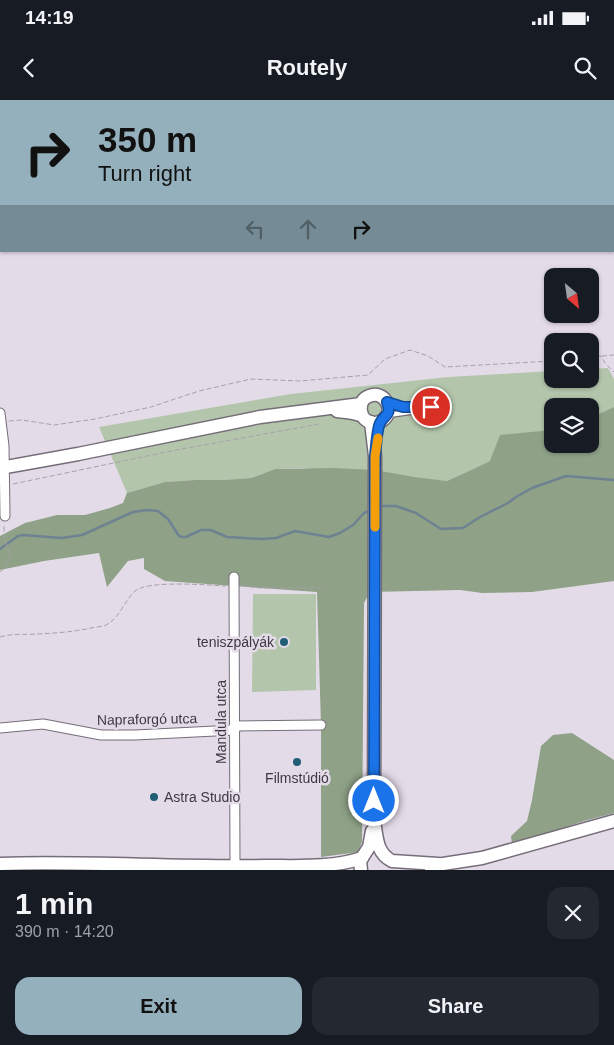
<!DOCTYPE html>
<meta charset="utf-8">
<style>
:root{--surface:#171b24;--page:#242831;--text:#f1f3f6;--muted:#9ea1a6;--accent:#93b0bc}
body{margin:0;font-family:Arial,sans-serif;background:var(--page);color:var(--text);height:100vh;display:flex;flex-direction:column;font-size:19px;white-space:nowrap}
*{box-sizing:border-box;margin:0}
p{font-size:16px;color:var(--muted)}
.icon{flex:none;width:28px;height:28px;fill:none;stroke:currentColor;stroke-width:2;stroke-linecap:round;stroke-linejoin:round}
.map{position:relative;height:770px;overflow:hidden}
.side{display:flex;flex-direction:column;background:var(--surface);flex:1}
.side>*{flex:none}
.hud{position:absolute;left:0px;top:0px;width:615px;height:152px;box-shadow:0 1px 4px #0004;background:#93b0bc;color:#111;overflow:hidden}
.needle{width:32px;rotate:151deg}
.controls{position:absolute;left:544px;top:168px;display:grid;gap:10px}
.controls a{display:grid;place-items:center;width:55px;height:55px;border-radius:10px;background:var(--surface);box-shadow:0 1px 4px #0004;font-size:25px}
.pin{position:absolute;display:grid;place-items:center;width:42px;height:42px;color:#fff;margin:-21px;border:2px solid #fff;border-radius:50%;box-shadow:0 1px 5px #0007}
.me{position:absolute;width:55px;margin:-28px;rotate:0deg;stroke-linejoin:round;filter:drop-shadow(0 0 4px #0008)}
.turn{display:flex;align-items:center;gap:18px;height:105px;padding:0 15px;font-size:22px}
.turn .icon{width:65px;height:65px;stroke-width:2.5}
.turn b{display:block;font-size:35px;line-height:42px}
.lanes{display:flex;align-items:center;height:48px;padding:0 15px;background:#0003;justify-content:center;gap:25px;direction:ltr}
.lanes .off{opacity:.35}
.round{display:grid;place-items:center;flex:none;width:52px;height:52px;border-radius:15px;background:var(--page)}
.overview{display:flex;align-items:center;justify-content:space-between;height:85px;padding:0 15px}
h1{font-size:30px;font-weight:700;line-height:38px}
.cta{display:flex;gap:10px;margin-top:auto;padding:10px 15px}
.cta a{flex:1;height:58px;border-radius:15px;background:var(--accent);color:#111;font-size:20px;font-weight:700;line-height:58px;text-align:center}
.cta a+a{background:var(--page);color:var(--text)}
.status{display:flex;justify-content:space-between;align-items:center;height:35px;padding:0 25px;background:var(--surface);direction:ltr}
.status svg{height:14px;fill:currentColor}
header{display:flex;justify-content:space-between;align-items:center;height:65px;padding:0 15px;background:var(--surface);font-size:22px;font-weight:700}
.map>svg:first-child{display:block}
</style>
<div class="status"><b>14:19</b><svg viewBox="0 0 49 12"><path d="M0 12V9h3v3zM5 12V6h3v6zM10 12V3h3v9zM15 12V0h3v12zM26 1h20v11H26zM47 4h2v5h-2z"/></svg></div>
<header><svg class="icon" aria-label="back" viewBox="0 0 24 24"><path d="M15 5l-7 7 7 7"/></svg>Routely<svg class="icon" aria-label="search" viewBox="0 0 24 24"><circle cx="10" cy="10" r="6"/><path d="M15 15l6 6"/></svg></header>
<div class="map">
<svg width="614" height="770" viewBox="0 0 614 770">
<rect width="100%" height="100%" fill="#e4dbe9"/>
<g fill="#b3c6ab">
<path d="M608,268L614,279V307L590,318V306H552V330L528,333L490,361L471,370L447,381L301,368L275,369L251,378L223,380H195L165,382L127,393L99,327L291,294L448,277L552,271V279H590V269Z"/>
<path d="M253,494H316V590L252,592Z"/>
</g>
<g fill="#8fa287">
<path d="M614,307V481L532,492L482,493L460,490L370,492L364,503L362,741L359,752L321,757V625L317,492L165,481L144,469V458L128,461L107,487L99,453L44,461L0,470V436L25,423L57,415H85L110,408L123,403L127,393L165,382L195,380H223L251,378L275,369L333,368L375,370L414,377L447,381L471,370L490,361L500,335L552,330V344H590V318Z"/>
<path d="M572,633L614,660V713L584,721L512,745L511,736L527,721L532,700L541,646L553,635Z"/>
</g>
<g fill="none" stroke-linecap="round" stroke-linejoin="round">
<g stroke="#6e8291" stroke-width="2.5">
<path d="M378,408L382,406H396L416,413L441,429L463,428L480,417L508,403L516,397L532,388L566,376L614,380"/>
<path d="M0,449L18,436L23,435L62,438L82,435L133,412L147,410L158,411L168,419L179,436L182,437H186L201,430H211L227,437L262,439L276,438L295,431L329,437L340,433L353,425L364,413L371,410"/>
</g>
<g stroke="#756d79" stroke-width="7">
<g id="service">
<path d="M17,1L20,0"/>
<path d="M0,8H1"/>
<path d="M389,303L403,307H445"/>
<path d="M388,315L409,312L444,311"/>
</g>
</g>
<g stroke="#756d79" stroke-width="11">
<g id="minor">
<path d="M0,313L4,346L5,416"/>
<path d="M234,477L235,767"/>
<path d="M234,626L321,625"/>
<path d="M0,628L43,624L101,635H135L235,630"/>
</g>
</g>
<g stroke="#756d79" stroke-width="15">
<g id="secondary">
<path d="M337,311C344,312 353,312 360,315C364,316 362,317 366,320C371,324 379,324 384,319C395,309 384,290 369,296C361,299 359,307 362,315"/>
<path d="M371,322L375,356L374,721C377,737 376,753 392,761L438,764"/>
<path d="M0,368L78,354L260,317L361,304"/>
<path d="M0,764C89,761 178,768 267,766C298,766 332,768 362,758"/>
<path d="M430,766L482,758L614,721"/>
<path d="M361,770L360,761L369,747L372,731"/>
</g>
</g>
<g stroke="#a7a0ab" stroke-width="1" stroke-dasharray="5 2.5" stroke-linecap="butt">
<path d="M44,1L47,0"/>
<path d="M0,21H1"/>
<path d="M602,256L614,255"/>
<path d="M590,257L601,256L605,263L614,272"/>
<path d="M9,321L22,320L54,325L95,319L151,307L199,291L251,279L300,281L368,275L385,259L410,250L428,256L445,267L552,261"/>
<path d="M13,384L176,350L319,324"/>
<path d="M0,472C17,458 8,454 4,436C4,432 4,428 4,424"/>
<path d="M242,486L261,488H323"/>
<path d="M0,537C13,533 25,535 38,534C56,533 73,532 91,528C95,527 101,527 106,525C120,518 124,501 135,491C149,480 206,485 226,486"/>
</g>
<use href="#service" stroke="#fff" stroke-width="4.5"/>
<use href="#minor" stroke="#fff" stroke-width="9"/>
<use href="#secondary" stroke="#fff" stroke-width="12"/>
</g>
<g fill="none" stroke-linecap="round" stroke-linejoin="round">
<g stroke="#114b97" stroke-width="12">
<path id="route" d="M374,701L375,356C376,348 377,329 380,323C384,314 392,317 387,302L403,307H431"/>
</g>
<use href="#route" stroke="#1a73e8" stroke-width="9"/>
<path stroke="#f59e0b" stroke-width="9" d="M375,427V356L378,338"/>
</g>
<g fill="#215d75" stroke="#e4dbe9" stroke-width="2">
<circle cx="284" cy="542" r="5"/>
<circle cx="297" cy="662" r="5"/>
<circle cx="154" cy="697" r="5"/>
</g>
<g text-anchor="middle" dominant-baseline="central" stroke-width="5" stroke-linejoin="round" paint-order="stroke">
<g font-size="14" fill="#3d3a3f" stroke="#e4dbe9" text-anchor="end">
<text x="274" y="542">teniszpályák</text>
<text x="297" y="678" text-anchor="middle">Filmstúdió</text>
<text x="164" y="697" text-anchor="start">Astra Studio</text>
</g>
<g font-size="14" fill="#3d3a3f" stroke="#e4dbe9">
<text transform="translate(147 619) rotate(-1)">Napraforgó utca</text>
<text transform="translate(221 622) rotate(-90)">Mandula utca</text>
</g>
</g>
</svg>
<div class="controls">
<a><svg class="needle" viewBox="-14 -14 28 28"><path d="M0-13l5 13h-10z" fill="#e53935"/><path d="M0 13l5-13h-10z" fill="#9ea1a6"/></svg></a>
<a><svg class="icon" aria-label="search" viewBox="0 0 24 24"><circle cx="10" cy="10" r="6"/><path d="M15 15l6 6"/></svg></a>
<a><svg class="icon" aria-label="layers" viewBox="0 0 24 24"><path d="M12 4l9 5-9 5-9-5zM3 14l9 5 9-5"/></svg></a>
</div>
<div class="pin" style="left:431px;top:307px;background:#d93025"><svg class="icon" aria-label="arrive" viewBox="0 0 24 24"><path d="M6 21V4h12l-3 4 3 4H6"/></svg></div>
<svg class="me" style="left:374px;top:701px" viewBox="-20 -20 40 40"><circle r="17" fill="#1a73e8" stroke="#fff" stroke-width="3"/><path d="M0-11L8 9 0 5-8 9z" fill="#fff"/></svg>
<div class="hud">
<div class="turn"><svg class="icon" aria-label="right" viewBox="0 0 24 24"><path d="M7 20v-9h11M14 6l5 5-5 5"/></svg><div><b>350 m</b>Turn right</div></div>
<div class="lanes"><svg class="icon off" aria-label="left" viewBox="0 0 24 24"><path d="M17 20v-9H6M10 6l-5 5 5 5"/></svg><svg class="icon off" aria-label="ahead" viewBox="0 0 24 24"><path d="M12 20V5M6 11l6-6 6 6"/></svg><svg class="icon" aria-label="right" viewBox="0 0 24 24"><path d="M7 20v-9h11M14 6l5 5-5 5"/></svg></div>
</div>
</div>
<section class="side">
<div class="overview"><div><h1>1 min</h1><p>390 m · 14:20</p></div><a class="round"><svg class="icon" aria-label="close" viewBox="0 0 24 24"><path d="M6 6l12 12M18 6L6 18"/></svg></a></div>
<div class="cta"><a>Exit</a><a>Share</a></div>
</section>
